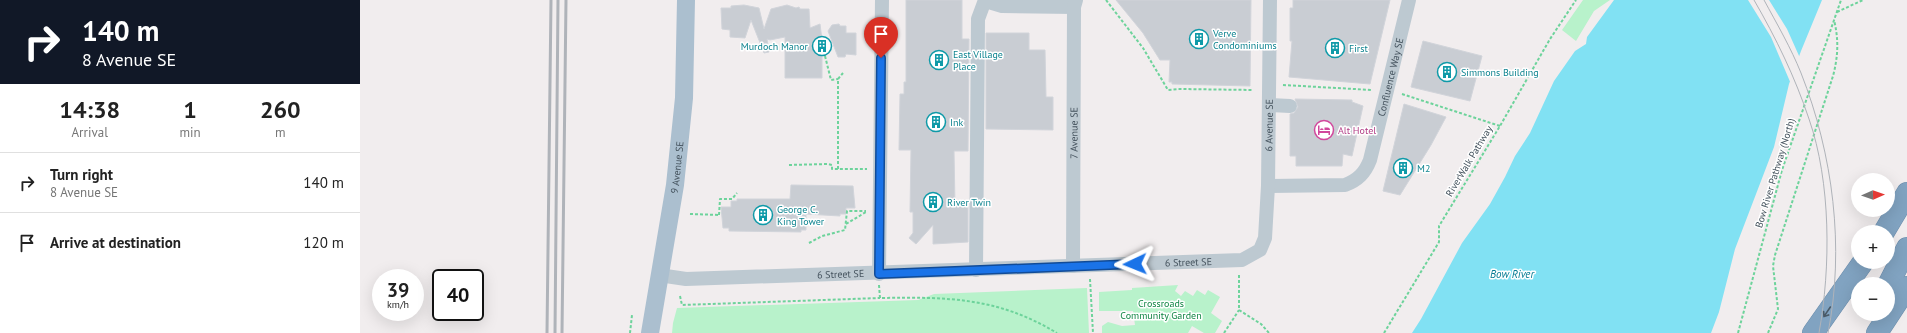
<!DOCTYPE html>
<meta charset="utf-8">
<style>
:root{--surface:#fff;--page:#f2f2f2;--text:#222;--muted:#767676;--line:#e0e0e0}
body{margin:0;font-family:"PT Sans",sans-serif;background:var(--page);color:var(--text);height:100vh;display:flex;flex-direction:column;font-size:15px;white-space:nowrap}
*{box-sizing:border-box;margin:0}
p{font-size:13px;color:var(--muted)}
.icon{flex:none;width:22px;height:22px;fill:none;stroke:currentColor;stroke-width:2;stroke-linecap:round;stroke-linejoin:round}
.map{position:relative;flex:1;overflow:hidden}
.drawer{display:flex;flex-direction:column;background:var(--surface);width:360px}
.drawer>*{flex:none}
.hud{background:#111827;color:#fff;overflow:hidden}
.needle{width:26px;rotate:88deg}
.controls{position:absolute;left:1491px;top:173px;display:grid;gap:8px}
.controls a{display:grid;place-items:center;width:44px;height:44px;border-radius:50%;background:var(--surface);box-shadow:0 4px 16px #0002;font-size:20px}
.speed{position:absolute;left:12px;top:269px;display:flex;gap:8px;font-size:20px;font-weight:700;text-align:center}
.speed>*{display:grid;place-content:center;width:52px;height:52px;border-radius:50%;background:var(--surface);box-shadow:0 4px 16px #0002;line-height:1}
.speed small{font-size:10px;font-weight:400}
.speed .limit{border:2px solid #111;border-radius:6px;background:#fff;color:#111}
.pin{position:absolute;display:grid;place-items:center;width:34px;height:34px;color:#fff;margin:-41px -17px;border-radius:50% 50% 50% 0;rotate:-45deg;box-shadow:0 0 4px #0007}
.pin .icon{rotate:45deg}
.me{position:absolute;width:44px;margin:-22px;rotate:268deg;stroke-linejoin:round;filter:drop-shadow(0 0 3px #0008)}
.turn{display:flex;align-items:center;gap:14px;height:84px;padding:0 16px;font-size:18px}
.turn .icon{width:52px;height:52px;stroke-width:2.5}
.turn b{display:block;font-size:28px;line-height:34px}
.eta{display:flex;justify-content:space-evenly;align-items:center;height:68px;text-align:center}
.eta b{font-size:24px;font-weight:600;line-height:28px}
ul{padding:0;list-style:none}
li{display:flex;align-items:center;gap:12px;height:60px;padding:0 16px;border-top:1px solid var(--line)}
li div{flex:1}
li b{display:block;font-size:15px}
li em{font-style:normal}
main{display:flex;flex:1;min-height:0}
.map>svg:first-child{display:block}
</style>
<main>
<section class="drawer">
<div class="hud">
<div class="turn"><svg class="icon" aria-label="right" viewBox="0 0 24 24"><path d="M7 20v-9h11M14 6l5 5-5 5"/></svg><div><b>140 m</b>8 Avenue SE</div></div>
</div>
<div class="eta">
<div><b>14:38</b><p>Arrival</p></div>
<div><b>1</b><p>min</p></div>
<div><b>260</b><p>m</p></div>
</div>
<ul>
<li><svg class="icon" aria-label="right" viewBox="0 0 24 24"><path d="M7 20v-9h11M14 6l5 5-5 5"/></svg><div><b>Turn right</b><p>8 Avenue SE</p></div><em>140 m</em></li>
<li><svg class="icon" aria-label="arrive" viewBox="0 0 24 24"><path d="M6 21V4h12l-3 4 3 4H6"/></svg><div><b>Arrive at destination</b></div><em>120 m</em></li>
</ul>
</section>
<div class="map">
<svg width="1547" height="333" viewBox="0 0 1547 333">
<rect width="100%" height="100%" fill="#f1edee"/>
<g fill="#b8f2cb">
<path d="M1223,0H1250L1234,11L1216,41L1202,30Z"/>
<path d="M818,285L815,291L821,296L825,291L833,296L837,290L845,295L848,290L860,297L851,313L862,321L855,333H844L832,326L828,333H742V326L748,322L762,326L775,325L773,311H739V292L772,290V288Z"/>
<path d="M727,288L729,333H312L313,323L317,308L558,300L574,294Z"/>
</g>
<path fill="#81e1f3" d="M1254,0H1462L1441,51L1429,84L1414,147L1375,249L1359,312L1351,333H1052L1061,319L1102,243L1130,204L1145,177L1155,156L1170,133L1194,81L1215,51L1226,44L1227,37Z"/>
<path fill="#f1edee" d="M1388,0H1409L1427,29L1440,58L1431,84L1411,37Z"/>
<g fill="#c9cdd3" stroke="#d1d4da">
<path d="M546,0H602V39H609L608,151H594L595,206H608V242L573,244V225L556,244L549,238L553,233V212H550L551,150H539L540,94H544V82H546Z"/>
<path d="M756,0H891L890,86L812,84V82H809L810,60H800L783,33Z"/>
<path d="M933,0H1030L1010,84L929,77L932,41H930V8H933Z"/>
<path d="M384,5L399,8L404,29L411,9L427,5L436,8L439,7L440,9H449L450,28L460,24L464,56L462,55V78H425V37L410,40L407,39L409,52L404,53L391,20L385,38L370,37V30L362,29L361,8H371V6Z"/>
<path d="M479,24L480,26H486V33H496V55L486,54L485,57H478L468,31L472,25Z"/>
<path d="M626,33H669V50H685L686,97H693V130L626,129Z"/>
<path d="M1063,41L1122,56L1110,101L1051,87Z"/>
<path d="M935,99L992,100V102L1003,106L992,156L983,154L982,166H936V156H930V114L934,113L938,107Z"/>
<path d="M1044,104L1086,117L1071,145L1040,195L1023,191Z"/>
<path d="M431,185L493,186L495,208H486V214H480V216L446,214V230H441V232L369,231V228H363L361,207H371V201H377V199H430Z"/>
</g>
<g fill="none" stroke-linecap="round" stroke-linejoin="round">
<g stroke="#6c8ead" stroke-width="22">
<g id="highway">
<path d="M1524,232L1547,193"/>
<path d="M1528,285L1547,248"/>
<path d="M1453,333L1503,262"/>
<path d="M1517,333L1547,287"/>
</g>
</g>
<g stroke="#6dd39b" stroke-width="2" stroke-dasharray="3 2" stroke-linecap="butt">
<path d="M746,0L783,48L808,90L820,89L893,90"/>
<path d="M1477,12L1503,0"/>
<path d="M465,56L471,80L478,79"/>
<path d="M923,85L1012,90"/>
<path d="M1042,94L1140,126"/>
<path d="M429,165L468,164L472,165V169H507"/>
<path d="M478,169V79L483,73"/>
<path d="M330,214L359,215"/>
<path d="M359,215L360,199H372L377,193"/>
<path d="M486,224L506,212"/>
<path d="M449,243L462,236L485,230L487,211H506"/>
<path d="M879,275V310L901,324L909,333"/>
<path d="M730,279L733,333"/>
<path d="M519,285L520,298C588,297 637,297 697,333"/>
<path d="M320,296L322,305L520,298"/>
<path d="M270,333L272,315"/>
<path d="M864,333L879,310"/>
<path d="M1024,333L1079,242V226L1140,126L1190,39L1216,0"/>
<path d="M1378,333L1422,170L1481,0"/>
<path d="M1408,333L1418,309L1413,266L1415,255L1473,76C1478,57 1479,40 1474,20"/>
</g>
<g stroke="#bdc9d1" stroke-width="14">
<path d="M629,0L632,3L642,6L714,7"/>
<path d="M909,105L930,106"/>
<path id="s1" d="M908,186L985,185C998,180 1005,173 1010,160L1049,0"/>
<path id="s2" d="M713,266L714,7L716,0"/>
<path d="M616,270L618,19L625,0"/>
<path d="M519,274L522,0"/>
<path id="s3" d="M299,275L326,279L882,260L900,250L905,238L908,186L910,0"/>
</g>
<path stroke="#abbfcf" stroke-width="18" id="s4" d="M290,333L315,185L324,98L326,0"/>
<use href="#highway" stroke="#81a3c1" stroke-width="21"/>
<g stroke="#afb3b9" stroke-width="1">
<path d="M1394,0C1416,38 1435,77 1449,119C1471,182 1471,267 1459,333"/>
<path d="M1404,0C1417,24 1431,48 1441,73C1473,154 1485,248 1468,333"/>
</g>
<g stroke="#afb3b9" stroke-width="3">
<path d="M187,333L191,0"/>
<path d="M195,333L198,0"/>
<path d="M202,333L206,0"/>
</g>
</g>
<defs><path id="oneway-shaft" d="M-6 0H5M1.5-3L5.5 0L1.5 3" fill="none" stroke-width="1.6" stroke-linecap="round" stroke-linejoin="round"/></defs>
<use stroke="#4a5a67" href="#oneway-shaft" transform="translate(1467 312) rotate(124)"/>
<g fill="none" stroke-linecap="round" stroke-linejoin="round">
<g stroke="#114b97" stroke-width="10">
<path id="route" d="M521,58L519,274L775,264"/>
</g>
<use href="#route" stroke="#1a73e8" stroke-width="7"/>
</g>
<defs>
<g id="building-ring" transform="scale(1)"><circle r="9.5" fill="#fff" stroke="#0f9aa8" stroke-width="1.5"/><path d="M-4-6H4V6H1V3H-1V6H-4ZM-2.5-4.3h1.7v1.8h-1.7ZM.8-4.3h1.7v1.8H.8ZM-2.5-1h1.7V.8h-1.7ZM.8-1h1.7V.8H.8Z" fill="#0f9aa8"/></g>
<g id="hotel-ring" transform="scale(1)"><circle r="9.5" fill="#fff" stroke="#d1479c" stroke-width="1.5"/><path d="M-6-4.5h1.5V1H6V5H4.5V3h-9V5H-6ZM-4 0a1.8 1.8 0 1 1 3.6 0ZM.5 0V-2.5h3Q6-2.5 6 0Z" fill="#d1479c"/></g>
</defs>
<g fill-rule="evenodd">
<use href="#building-ring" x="839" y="39"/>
<use href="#building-ring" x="462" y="46"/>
<use href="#building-ring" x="975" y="48"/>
<use href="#building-ring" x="579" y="60"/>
<use href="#building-ring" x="1087" y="72"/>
<use href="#building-ring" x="576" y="122"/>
<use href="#hotel-ring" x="964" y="130"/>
<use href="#building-ring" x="1043" y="168"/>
<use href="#building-ring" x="573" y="202"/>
<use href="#building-ring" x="403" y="215"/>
</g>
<g text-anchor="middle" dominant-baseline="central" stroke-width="3" stroke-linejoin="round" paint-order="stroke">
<g font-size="10" fill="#0d838f" stroke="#fff" text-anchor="start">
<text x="853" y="33">Verve<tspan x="853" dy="12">Condominiums</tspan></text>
<text x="448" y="46" text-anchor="end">Murdoch Manor</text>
<text x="989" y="48">First</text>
<text x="593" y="54">East Village<tspan x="593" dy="12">Place</tspan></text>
<text x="1101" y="72">Simmons Building</text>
<text x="590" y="122">Ink</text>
<text x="1057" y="168">M2</text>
<text x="587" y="202">River Twin</text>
<text x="417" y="209">George C.<tspan x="417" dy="12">King Tower</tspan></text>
</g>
<g font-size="10" fill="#44525d" stroke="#fff">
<text stroke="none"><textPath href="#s1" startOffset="199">Confluence Way SE</textPath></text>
<text stroke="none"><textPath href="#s3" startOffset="730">6 Avenue SE</textPath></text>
<text stroke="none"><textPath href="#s2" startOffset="133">7 Avenue SE</textPath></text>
<text transform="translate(1109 161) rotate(-59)">RiverWalk Pathway</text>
<text stroke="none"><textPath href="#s4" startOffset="168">9 Avenue SE</textPath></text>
<text transform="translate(1415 173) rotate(-73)">Bow River Pathway (North)</text>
<text stroke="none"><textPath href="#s3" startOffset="530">6 Street SE</textPath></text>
<text stroke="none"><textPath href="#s3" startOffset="182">6 Street SE</textPath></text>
</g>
<g font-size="10" fill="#b23c85" stroke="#fff" text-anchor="start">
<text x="978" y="130">Alt Hotel</text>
</g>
<g font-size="10" fill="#0f8443" stroke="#fff">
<text x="801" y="303">Crossroads<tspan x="801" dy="12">Community Garden</tspan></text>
</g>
<g font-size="11" font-style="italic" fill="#047c93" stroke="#fff">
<text x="1152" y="274">Bow River</text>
</g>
</g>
</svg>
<div class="controls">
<a><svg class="needle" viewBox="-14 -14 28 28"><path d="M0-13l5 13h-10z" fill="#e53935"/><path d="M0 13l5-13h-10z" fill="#767676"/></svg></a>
<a>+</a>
<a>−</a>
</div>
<div class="speed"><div>39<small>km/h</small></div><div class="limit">40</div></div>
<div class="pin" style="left:521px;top:58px;background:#d93025"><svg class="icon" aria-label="arrive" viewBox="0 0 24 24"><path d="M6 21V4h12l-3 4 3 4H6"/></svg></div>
<svg class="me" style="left:775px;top:264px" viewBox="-20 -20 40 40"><path d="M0-17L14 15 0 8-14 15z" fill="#1a73e8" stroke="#fff" stroke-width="4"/></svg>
</div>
</main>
